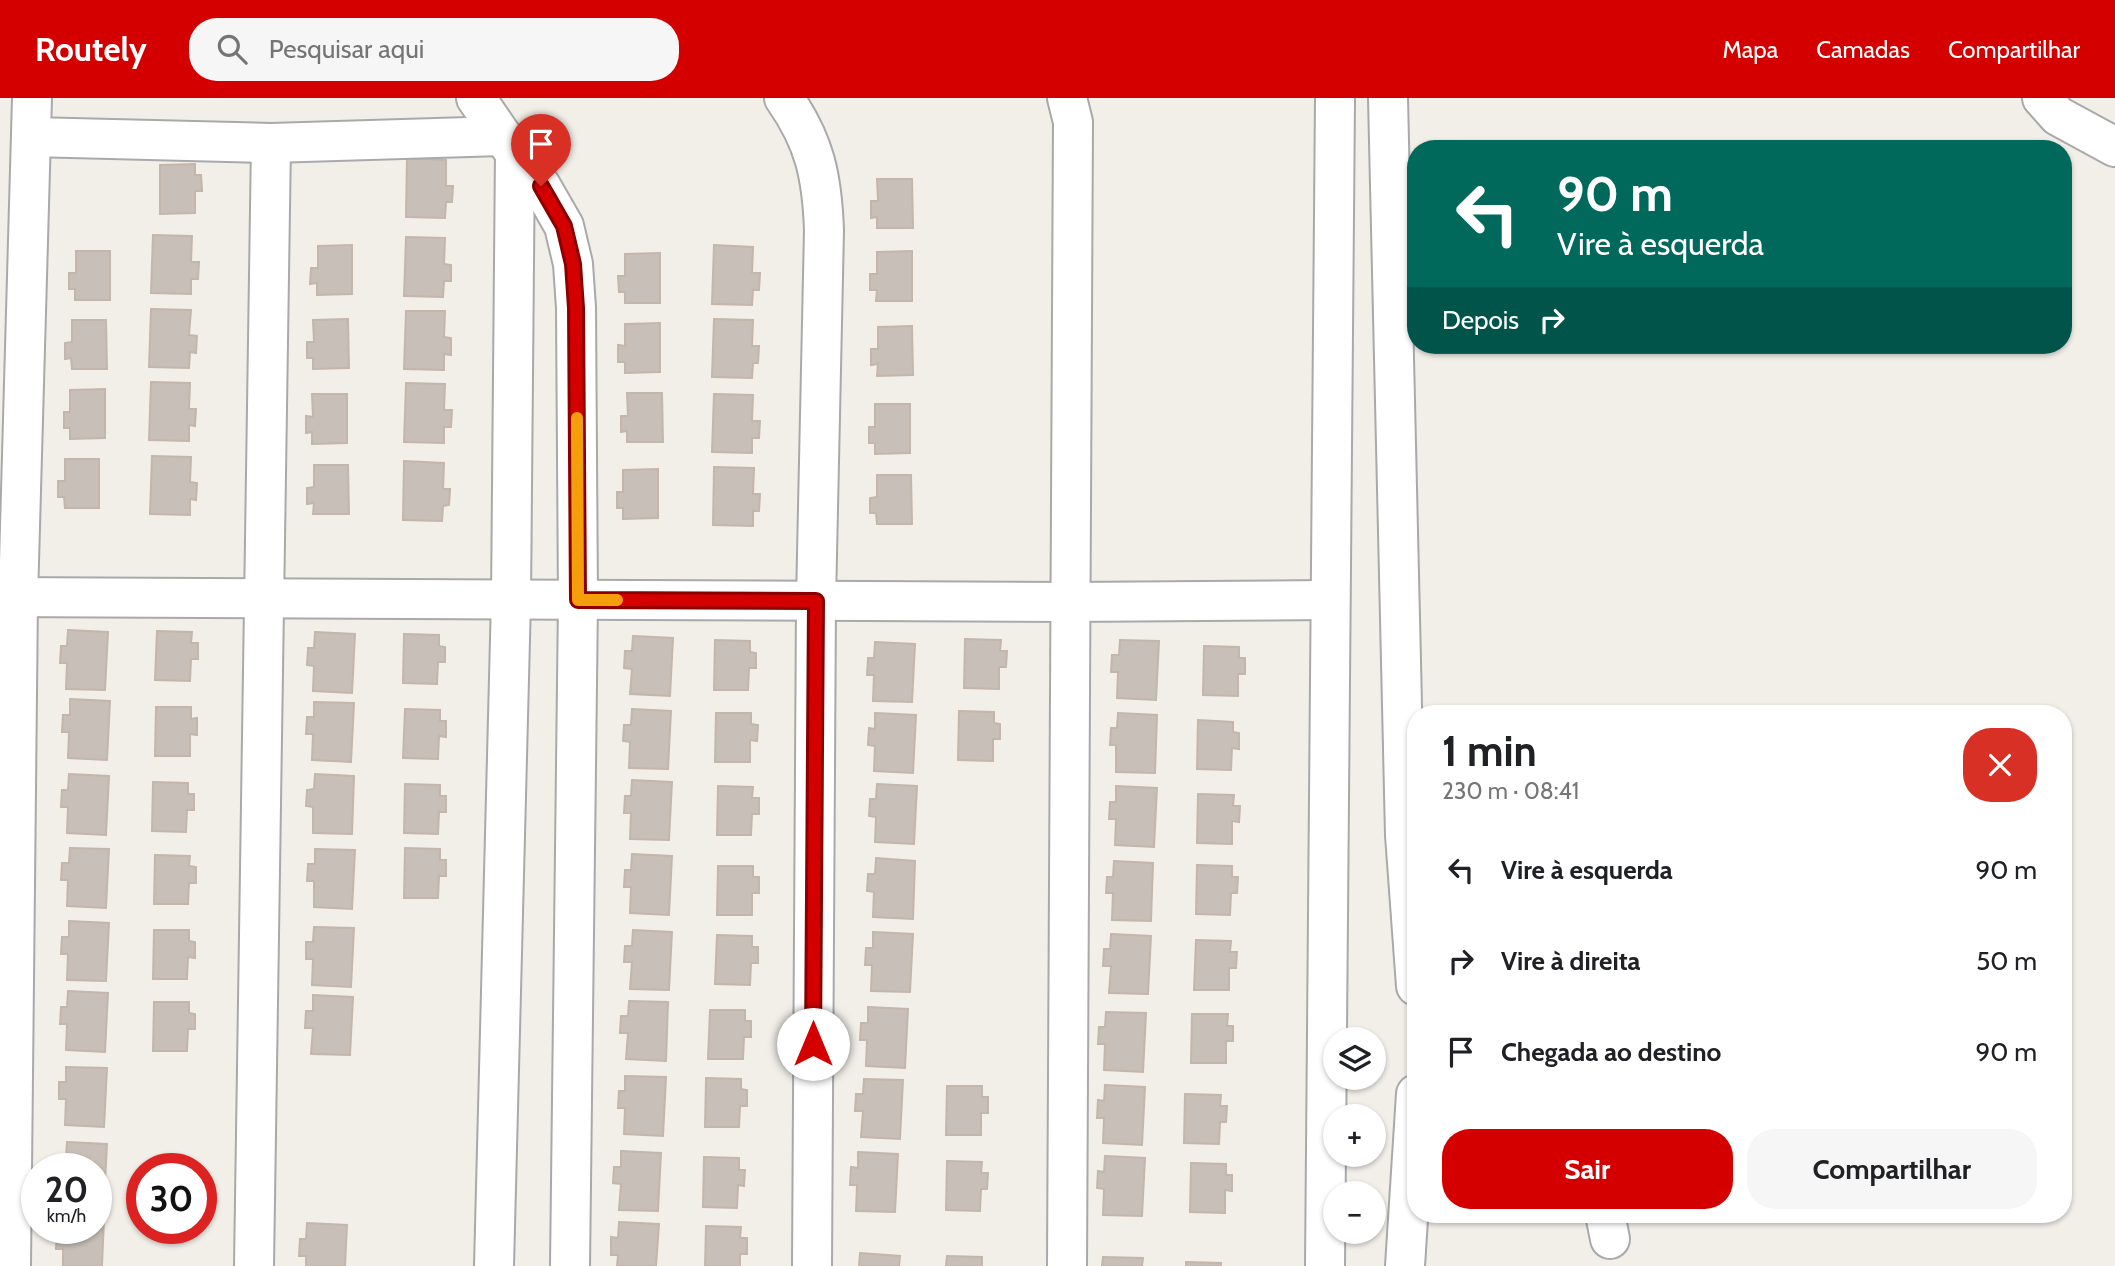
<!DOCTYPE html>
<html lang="pt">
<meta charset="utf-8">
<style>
:root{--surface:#fff;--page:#f6f6f6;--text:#202124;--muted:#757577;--accent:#d40000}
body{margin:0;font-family:Cabin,sans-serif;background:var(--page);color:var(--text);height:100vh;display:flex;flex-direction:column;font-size:26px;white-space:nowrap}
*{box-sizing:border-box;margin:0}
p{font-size:23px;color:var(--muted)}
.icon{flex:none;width:38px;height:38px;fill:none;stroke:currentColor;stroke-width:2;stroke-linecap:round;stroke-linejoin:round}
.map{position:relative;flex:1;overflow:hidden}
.panel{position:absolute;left:1407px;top:607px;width:665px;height:518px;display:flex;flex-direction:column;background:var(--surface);border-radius:28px;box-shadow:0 2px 5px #0004}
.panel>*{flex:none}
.top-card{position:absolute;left:1407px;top:42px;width:665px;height:214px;border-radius:28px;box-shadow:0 2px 5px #0004;background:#00695c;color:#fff;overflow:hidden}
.tools{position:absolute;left:1323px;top:929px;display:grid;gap:14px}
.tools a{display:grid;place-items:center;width:63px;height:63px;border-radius:50%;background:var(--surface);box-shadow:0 2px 5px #0004;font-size:35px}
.speed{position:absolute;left:21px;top:1055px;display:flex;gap:14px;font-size:35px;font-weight:700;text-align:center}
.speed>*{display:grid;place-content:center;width:91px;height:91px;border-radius:50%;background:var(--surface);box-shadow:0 2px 5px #0004;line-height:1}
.speed small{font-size:18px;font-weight:400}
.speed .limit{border:10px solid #d22;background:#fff;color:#111}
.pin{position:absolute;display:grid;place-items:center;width:60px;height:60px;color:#fff;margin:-72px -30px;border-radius:50% 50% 50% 0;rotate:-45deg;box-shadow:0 0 7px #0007}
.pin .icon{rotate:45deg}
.me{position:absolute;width:77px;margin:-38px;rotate:0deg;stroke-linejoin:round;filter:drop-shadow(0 0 5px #0008)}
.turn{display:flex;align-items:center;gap:24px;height:147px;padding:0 35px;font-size:32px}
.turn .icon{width:91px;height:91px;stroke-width:2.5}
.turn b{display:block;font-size:49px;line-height:60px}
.then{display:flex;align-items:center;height:66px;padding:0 35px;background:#0003;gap:14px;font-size:26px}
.round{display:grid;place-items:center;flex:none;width:74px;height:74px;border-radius:28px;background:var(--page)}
.headline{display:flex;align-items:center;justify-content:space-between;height:119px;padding:0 35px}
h1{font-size:42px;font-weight:700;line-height:52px}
.primary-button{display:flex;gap:14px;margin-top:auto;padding:14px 35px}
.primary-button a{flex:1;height:80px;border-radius:28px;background:var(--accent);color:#fff;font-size:28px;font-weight:700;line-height:80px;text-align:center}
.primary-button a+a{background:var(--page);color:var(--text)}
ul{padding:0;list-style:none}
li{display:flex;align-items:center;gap:21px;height:91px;padding:0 35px}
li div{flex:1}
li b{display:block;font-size:26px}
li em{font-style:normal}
header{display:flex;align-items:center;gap:42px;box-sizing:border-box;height:98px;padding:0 35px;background:var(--accent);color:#fff}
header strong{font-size:33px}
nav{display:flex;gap:38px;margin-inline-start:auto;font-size:24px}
.search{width:490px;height:63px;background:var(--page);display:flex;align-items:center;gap:18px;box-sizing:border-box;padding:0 24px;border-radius:28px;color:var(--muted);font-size:26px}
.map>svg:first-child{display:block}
</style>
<header>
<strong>Routely</strong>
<div class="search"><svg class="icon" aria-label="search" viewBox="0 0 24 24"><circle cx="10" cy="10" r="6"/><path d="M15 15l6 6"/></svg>Pesquisar aqui</div>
<nav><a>Mapa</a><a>Camadas</a><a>Compartilhar</a></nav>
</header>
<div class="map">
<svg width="2115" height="1168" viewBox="0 0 2115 1168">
<rect width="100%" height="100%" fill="#f2efe9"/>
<g fill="#c7bfb8" stroke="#c4b6ab" stroke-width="2">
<path d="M407,60L446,62V88H453L452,104H446L445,120L406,119Z"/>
<path d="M195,66V77H201L202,93H195V115L160,116V67Z"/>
<path d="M877,81H912L913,130H877V119L871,120V103H878Z"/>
<path d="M153,137L192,138L191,164H199L198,181H191V196L151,195Z"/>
<path d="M406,139L445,140L444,166L451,167V183H444L443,199L404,198Z"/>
<path d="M352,147V196L317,197V185L310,186L311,170H318V148Z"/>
<path d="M714,147L753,149L752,175H760L759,192H753L752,207L712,206Z"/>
<path d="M76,153H110V202H75V191H69V175H76Z"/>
<path d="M912,153V203H876L877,192H870V176H877V154Z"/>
<path d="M660,155V205H625V194H619L618,178H625V156Z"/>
<path d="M151,211L191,212L189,237L197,238L196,255L190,254L189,270L149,269Z"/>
<path d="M406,213H445L444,239L451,240V257L444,256V272L404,271Z"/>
<path d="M348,221L349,270L313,271V260H307V244H314L313,222Z"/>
<path d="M714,221L753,222L752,248H759L758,265H753L752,280L712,279Z"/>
<path d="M72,222H106L107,271H72L71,260L65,261V245L72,244Z"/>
<path d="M660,225V274L625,275V264H618V247L625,248V226Z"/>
<path d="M912,228L913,277L877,278L878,266L871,267V251H878V229Z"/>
<path d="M151,284L190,285L189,311H196L195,328L189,327V343L149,342Z"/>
<path d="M406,285L445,286L444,312H452L451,329H444V345L404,344Z"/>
<path d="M105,291V340L70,341V330H64V314H70V292Z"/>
<path d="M627,295H662L663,344H627V333L621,334V318H628Z"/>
<path d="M312,296H347V345L312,346V334L306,335V318L313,319Z"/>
<path d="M714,296L753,297L752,323H760L759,340H752V355L712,354Z"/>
<path d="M875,306H910V355L875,356V345H869V329H875Z"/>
<path d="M152,358L191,359L190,384L197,385L196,402L190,401V417L150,416Z"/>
<path d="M65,361H99V410H65L64,399H58V383H65Z"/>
<path d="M404,363L444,365L443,391H450L449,407L443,408L442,423L403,422Z"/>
<path d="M314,367H348L349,416H313L314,405L307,406V390L314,389Z"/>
<path d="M714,369L754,370L753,396H760L759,413H753V428L713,427Z"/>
<path d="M658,371V420L623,421V410H617V394H623V372Z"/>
<path d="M877,377H911L912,426H877L876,415H870V400L877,399Z"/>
<path d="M68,532L108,534L105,592L66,591L67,565H60L61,548H67Z"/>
<path d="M157,533L192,534L191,545H198V561H191L190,583L155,582Z"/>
<path d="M315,534L355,536L352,595L313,593L314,568L307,567L308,550H314Z"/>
<path d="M404,536L439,537V548L445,549V564H438L437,586L403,585Z"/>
<path d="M633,538L673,540L670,598L630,596L632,571L624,570L625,553H632Z"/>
<path d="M965,541L1001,542L1000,553H1007L1006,569H999V591L964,590Z"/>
<path d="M715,542L750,543V554L756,555V570H749L748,592H714Z"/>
<path d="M1120,542L1159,543L1156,602L1117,600L1118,574H1111L1112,557H1119Z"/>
<path d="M875,544L915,546L912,604L873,603L874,577H867L868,560H874Z"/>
<path d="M1204,548L1239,549V560H1245V576H1238V598L1203,597Z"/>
<path d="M70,601L110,603L107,662L68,660L69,634H62L63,617H70Z"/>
<path d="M314,604L354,605L351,664L312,662L313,636H306L307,619H314Z"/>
<path d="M156,609H191V621L197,620V637L190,636V658H155Z"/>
<path d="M405,611L440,612V623H446V639L439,638L438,661L403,660Z"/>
<path d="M632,611L671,613L668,671L629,670L630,644L623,643L624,627H631Z"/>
<path d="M959,613L994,614V625L1000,626V641H993V663L958,662Z"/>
<path d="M716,615H751V626L758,627L757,643L750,642V664H715Z"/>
<path d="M875,615L916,617L913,675L874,673L875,648L868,647L869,630L875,631Z"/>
<path d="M1118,615L1157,617L1155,675L1116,674V647H1110L1111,630H1117Z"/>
<path d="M1198,622L1233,624V634L1239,635V651L1232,650L1231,672L1197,671Z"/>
<path d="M69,676L109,678L106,737L67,735L68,709H61L62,692H68Z"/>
<path d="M315,676L354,678L352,736L313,735V709L306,708L307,692L314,691Z"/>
<path d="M632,682L672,684L669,742L630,741L631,715H624L625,698H631Z"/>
<path d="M153,684L188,685V696H194V712H187L186,734L152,733Z"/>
<path d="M405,686L440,687V698H446V714H439L438,736L404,735Z"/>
<path d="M877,686L917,688L914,746L875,744L876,719L869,718L870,701H876Z"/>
<path d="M718,688L753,689L752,700H759V716H752L751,737H717Z"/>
<path d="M1116,688L1157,690L1154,749L1115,747L1116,721H1109L1110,704H1116Z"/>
<path d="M1198,696L1234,697L1233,708H1240L1239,724L1232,723V746L1197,745Z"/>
<path d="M70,750L109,751L106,810L67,808L68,782H61L62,765H69Z"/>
<path d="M405,750L440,751V762H446V778H439L438,800H404Z"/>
<path d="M315,751L355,752L352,811L314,809V783H307L308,766H315Z"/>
<path d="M632,756L672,758L669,817L630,815L631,789H624L625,772H631Z"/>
<path d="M155,757L190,758L189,768L196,769V785H189L188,806H154Z"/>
<path d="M876,760L915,763L913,821L873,819L874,794L867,793L868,776H875Z"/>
<path d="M1114,763L1153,765L1151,823L1112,822L1113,795H1106L1107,779H1113Z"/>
<path d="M1197,767L1232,768V779H1238L1237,795H1231L1230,817L1196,816Z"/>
<path d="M718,768H753V779H759V795H752V817H717Z"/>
<path d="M69,823L109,825L106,883L67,882L68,856H61L62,839H69Z"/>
<path d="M314,829L354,830L351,889L312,887L313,861H306V844H313Z"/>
<path d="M154,832H189V843L195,844V860L188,859L187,881H153Z"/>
<path d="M633,832L672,834L669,892L630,891L632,864H624L625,848H632Z"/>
<path d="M873,834L913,836L910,894L871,893L872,867H865L866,850H873Z"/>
<path d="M1111,836L1151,838L1148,896L1109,895L1111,868H1103L1104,851H1110Z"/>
<path d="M717,837L752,838V849H758V865H751L750,887L715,886Z"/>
<path d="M1196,842L1231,843L1230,854H1237L1236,870H1229V892H1194Z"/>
<path d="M68,893L108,895L105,954L66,952L67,926H60L61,909H67Z"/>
<path d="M313,897L353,899L350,957L311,956L313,930H305L306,913H313Z"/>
<path d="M629,903L668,904L666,963L626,961L628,935H620L621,918H628Z"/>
<path d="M154,904H189V915L195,916V931H188L187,953H153Z"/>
<path d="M868,909L908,911L905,970L866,968L867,942H860L861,925H868Z"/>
<path d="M710,912H745V923H751V939H744L743,961H708Z"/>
<path d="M1106,914L1146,915L1143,974L1104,972L1105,946H1098L1099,929H1105Z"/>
<path d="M1192,916H1228L1227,928H1233V943H1226V965H1191Z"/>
<path d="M66,969L107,970L104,1029L65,1027L66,1001H59V984H66Z"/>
<path d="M625,978L666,979L663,1038L624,1036L625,1010H618L619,993H625Z"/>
<path d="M706,980L741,981V991L747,992V1008H740L739,1029H705Z"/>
<path d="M864,981L903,982L900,1041L861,1039L863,1013H855L856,996H863Z"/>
<path d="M1105,987L1145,989L1142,1047L1103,1045L1104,1020H1097L1098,1002L1104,1003Z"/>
<path d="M947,988H982V999H988V1015H981V1037H946Z"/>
<path d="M1185,996L1221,997L1220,1008H1227L1226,1024H1220L1219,1046L1184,1045Z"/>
<path d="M67,1044L107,1046L104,1104H96V1071H59L60,1059H66Z"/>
<path d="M621,1053L661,1055L658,1113L619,1112L621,1086L613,1085L614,1069H621Z"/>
<path d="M858,1054L898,1056L895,1114L856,1113L857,1087H850L851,1069L858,1070Z"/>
<path d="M1105,1058L1145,1060L1142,1118L1103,1117L1104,1091L1097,1090L1098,1073L1104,1074Z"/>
<path d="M704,1059L739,1060V1072H745L744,1088L738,1087L737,1110L703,1109Z"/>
<path d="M947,1063L982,1064L981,1075H988L987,1091H981L980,1113L946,1112Z"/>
<path d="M1191,1065L1226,1066V1077H1232V1093L1225,1092V1115L1190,1114Z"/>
<path d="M96,1120H104L102,1168H63V1151H56L57,1134H64V1130H96Z"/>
<path d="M619,1124L659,1126L656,1168H617L618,1157H611V1139L618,1140Z"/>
<path d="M307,1125L347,1127L345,1168H306V1158H299L300,1141H306Z"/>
<path d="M706,1128L741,1129L740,1140H747V1156H740V1168H705Z"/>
<path d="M860,1155L900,1158L899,1168H859Z"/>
<path d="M947,1158L982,1159V1168H946Z"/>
<path d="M1103,1159L1143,1160L1142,1168H1102Z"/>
<path d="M1186,1164L1221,1165V1168H1186Z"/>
</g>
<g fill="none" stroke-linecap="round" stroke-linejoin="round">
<g stroke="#a9a9a9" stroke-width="42">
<g id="street">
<path d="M476,0L502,38L541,88L564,128L573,166L576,210L578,502L570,1168"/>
<path d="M784,0C815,44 822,79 824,132L816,503L812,1168"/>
<path d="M1388,0L1405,737L1416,888"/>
<path d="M2042,0L2058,18L2115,49"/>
<path d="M31,39L271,45L502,38"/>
<path d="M0,499L1069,504L1330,502"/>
<path d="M1605,1116L1610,1141"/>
<path d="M11,1168L18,500L32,0"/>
<path d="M254,1168L271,45"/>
<path d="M494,1168L511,502L515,53"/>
<path d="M1067,1168L1073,24L1067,0"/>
<path d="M1325,1168L1335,0"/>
<path d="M1405,1168L1416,996"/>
</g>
</g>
<use href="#street" stroke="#fff" stroke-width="38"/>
</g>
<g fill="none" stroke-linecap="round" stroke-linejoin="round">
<g stroke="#8a0000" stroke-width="18">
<path id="route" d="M541,88L564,128L573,166L576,210L578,502L816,503L813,946"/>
</g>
<use href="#route" stroke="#d40000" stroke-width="12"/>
<path stroke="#f59e0b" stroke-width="12" d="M577,320L578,502H617"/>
</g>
</svg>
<div class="tools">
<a><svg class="icon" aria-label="layers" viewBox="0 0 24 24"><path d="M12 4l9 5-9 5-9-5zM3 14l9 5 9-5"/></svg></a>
<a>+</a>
<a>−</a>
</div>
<div class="speed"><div>20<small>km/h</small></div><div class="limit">30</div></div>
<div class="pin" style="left:541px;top:88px;background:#d93025"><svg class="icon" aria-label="arrive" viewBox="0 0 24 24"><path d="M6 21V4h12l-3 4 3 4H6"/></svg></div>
<svg class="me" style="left:813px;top:946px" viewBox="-20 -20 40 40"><circle r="19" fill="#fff"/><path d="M0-13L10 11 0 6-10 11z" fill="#d40000"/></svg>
<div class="top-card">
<div class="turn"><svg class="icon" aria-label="left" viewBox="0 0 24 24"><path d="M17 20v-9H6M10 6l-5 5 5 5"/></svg><div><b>90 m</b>Vire à esquerda</div></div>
<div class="then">Depois<svg class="icon" aria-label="right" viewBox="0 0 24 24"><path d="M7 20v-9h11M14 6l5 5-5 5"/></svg></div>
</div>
<section class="panel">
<div class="headline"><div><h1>1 min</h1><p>230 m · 08:41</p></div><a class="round" style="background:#d93025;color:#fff"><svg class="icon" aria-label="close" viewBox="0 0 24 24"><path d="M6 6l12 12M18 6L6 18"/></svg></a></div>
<ul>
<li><svg class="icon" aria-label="left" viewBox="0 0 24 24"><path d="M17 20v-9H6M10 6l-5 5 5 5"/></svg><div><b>Vire à esquerda</b></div><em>90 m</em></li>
<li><svg class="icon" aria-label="right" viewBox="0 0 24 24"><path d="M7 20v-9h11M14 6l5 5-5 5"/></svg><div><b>Vire à direita</b></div><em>50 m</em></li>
<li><svg class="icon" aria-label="arrive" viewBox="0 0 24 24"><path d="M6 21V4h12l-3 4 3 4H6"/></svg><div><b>Chegada ao destino</b></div><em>90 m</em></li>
</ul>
<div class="primary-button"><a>Sair</a><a>Compartilhar</a></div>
</section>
</div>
